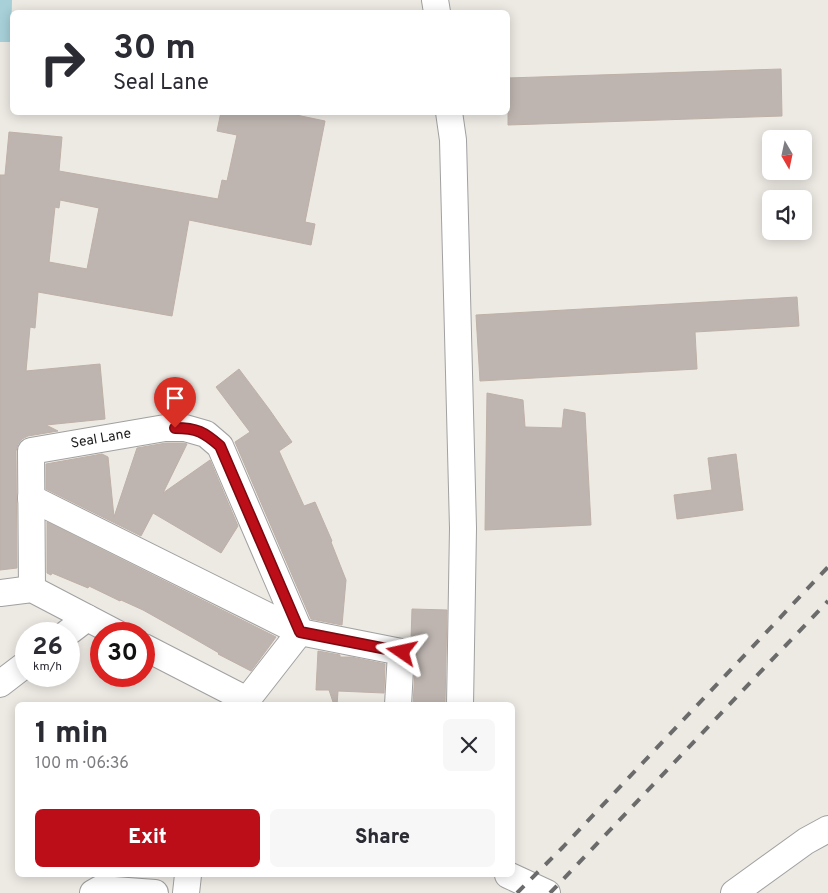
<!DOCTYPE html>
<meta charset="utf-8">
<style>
:root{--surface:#fff;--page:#f7f7f7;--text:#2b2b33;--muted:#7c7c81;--accent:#bc0e19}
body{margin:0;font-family:Overpass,sans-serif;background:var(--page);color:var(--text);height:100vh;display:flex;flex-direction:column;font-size:19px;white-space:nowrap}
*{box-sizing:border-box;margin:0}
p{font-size:16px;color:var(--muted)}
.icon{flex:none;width:28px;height:28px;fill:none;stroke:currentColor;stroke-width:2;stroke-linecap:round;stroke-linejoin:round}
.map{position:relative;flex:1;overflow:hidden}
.panel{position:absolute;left:15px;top:702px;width:500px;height:175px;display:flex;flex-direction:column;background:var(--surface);border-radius:8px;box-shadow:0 2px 12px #0003}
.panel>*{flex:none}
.guide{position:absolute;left:10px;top:10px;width:500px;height:105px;border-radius:8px;box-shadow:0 2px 12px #0003;background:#fff;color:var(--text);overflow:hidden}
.needle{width:32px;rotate:171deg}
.controls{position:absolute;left:762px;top:130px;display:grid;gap:10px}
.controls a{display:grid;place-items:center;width:50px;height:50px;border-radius:8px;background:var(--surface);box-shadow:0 2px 12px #0003;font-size:25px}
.speed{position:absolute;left:15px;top:622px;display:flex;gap:10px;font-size:25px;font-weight:700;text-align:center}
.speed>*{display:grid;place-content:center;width:65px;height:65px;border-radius:50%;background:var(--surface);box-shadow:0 2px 12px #0003;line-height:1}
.speed small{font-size:12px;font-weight:400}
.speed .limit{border:8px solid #d22;background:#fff;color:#111}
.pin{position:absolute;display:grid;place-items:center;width:42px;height:42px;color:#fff;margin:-51px -21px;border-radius:50% 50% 50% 0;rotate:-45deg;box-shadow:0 0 5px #0007}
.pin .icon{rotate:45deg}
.me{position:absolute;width:55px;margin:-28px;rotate:281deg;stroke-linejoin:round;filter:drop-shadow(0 0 4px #0008)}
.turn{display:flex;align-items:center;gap:18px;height:105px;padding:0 20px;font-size:22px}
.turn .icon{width:65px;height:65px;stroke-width:2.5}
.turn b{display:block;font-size:35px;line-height:42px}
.round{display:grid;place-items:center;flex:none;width:52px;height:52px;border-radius:8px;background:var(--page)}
.summary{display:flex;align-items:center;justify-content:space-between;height:85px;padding:0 20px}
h1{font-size:30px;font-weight:800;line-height:38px}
.action{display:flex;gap:10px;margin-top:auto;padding:10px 20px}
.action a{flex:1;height:58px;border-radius:8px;background:var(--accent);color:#fff;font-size:20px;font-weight:800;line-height:58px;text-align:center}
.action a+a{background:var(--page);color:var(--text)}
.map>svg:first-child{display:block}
</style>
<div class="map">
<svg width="828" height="893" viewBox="0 0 828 893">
<rect width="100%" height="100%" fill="#ede9e3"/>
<path fill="#a7d0d8" d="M0,0H12L11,42H0Z"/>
<g fill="#beb5b0" stroke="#beb0a7" fill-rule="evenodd">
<path d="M781,69L782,116L508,125V78Z"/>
<path d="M221,112H282L325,121L305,222L315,224L311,245L189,220L172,316L38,292L35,328L30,327L26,371L100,364L105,419L46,425L58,431L28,436L22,439L18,444L16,451L17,568L0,570V175H5L9,132L62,137L59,171L218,199L222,180L227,181L237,135L217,131ZM60,200L99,208L87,269L49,262L55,207L59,208Z"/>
<path d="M797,297L799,326L695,332L697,369L480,381L476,315Z"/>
<path d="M239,369L269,409L292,442L279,451L304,506L315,502L332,541L331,542L346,580L342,625L311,619L235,442L250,432L216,387Z"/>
<path d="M487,393L523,400L525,427L562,428L564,409L585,413L591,525L485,530Z"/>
<path d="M166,443H183L187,444L163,493L210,460L238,526L221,553L153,513L141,536L46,489V464L102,454L108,457L114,517L137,448Z"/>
<path d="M736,454L743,510L677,519L674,495L712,490L708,458Z"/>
<path d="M47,522L276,637L271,644L251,671L218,654L219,653L193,638L143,610L121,600L120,601L89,586L88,588L52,573L51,575L47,573Z"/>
<path d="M412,609L447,610L445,705H413L416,653L415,646L411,641Z"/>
<path d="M318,651L340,655V657H351L385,664L384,693L338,691L337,705H334L329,690H316Z"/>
</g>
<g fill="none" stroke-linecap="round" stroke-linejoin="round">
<g stroke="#a1a1a1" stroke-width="28">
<g id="street">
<path d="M435,0L437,12"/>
<path d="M449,112L453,140L463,528L460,705"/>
<path d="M31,498L300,632L401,652L398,705"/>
<path d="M32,589L31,451L165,428H185L206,434L220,446L300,632L247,700"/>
<path d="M0,593L32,589L118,634"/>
<path d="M66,634L87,618"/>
<path d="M144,647L247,700V705"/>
<path d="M0,684L26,664"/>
<path d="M508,875L547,893"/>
<path d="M93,893L100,889L155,893"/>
<path d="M186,893L188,875"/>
<path d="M734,893L806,841L828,829"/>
</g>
</g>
<use href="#street" stroke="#fff" stroke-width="26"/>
<g stroke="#6b6b6b" stroke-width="4" stroke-dasharray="10 10" stroke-linecap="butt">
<path d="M517,893L563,847L828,567"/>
<path d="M550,893L828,601"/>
</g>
</g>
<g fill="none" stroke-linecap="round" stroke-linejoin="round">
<g stroke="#7a0910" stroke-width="12">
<path id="route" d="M175,428C197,428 204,432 220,446L300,632L402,652"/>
</g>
<use href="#route" stroke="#bc0e19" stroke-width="9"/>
</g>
<g text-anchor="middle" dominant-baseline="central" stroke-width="5" stroke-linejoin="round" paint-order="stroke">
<g font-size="14" fill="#1d1d1d" stroke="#fff">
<text transform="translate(101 439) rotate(-10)">Seal Lane</text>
</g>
</g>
</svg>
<div class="controls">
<a><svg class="needle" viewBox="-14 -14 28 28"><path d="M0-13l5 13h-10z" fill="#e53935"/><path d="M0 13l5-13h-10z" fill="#7c7c81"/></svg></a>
<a><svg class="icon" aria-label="sound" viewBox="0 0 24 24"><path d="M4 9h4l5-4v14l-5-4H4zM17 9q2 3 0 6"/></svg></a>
</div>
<div class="speed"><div>26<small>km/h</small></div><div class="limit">30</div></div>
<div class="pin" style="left:175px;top:428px;background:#d93025"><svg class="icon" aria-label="arrive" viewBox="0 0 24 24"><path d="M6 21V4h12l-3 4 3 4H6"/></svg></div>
<svg class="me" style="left:402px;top:652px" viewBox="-20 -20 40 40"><path d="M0-17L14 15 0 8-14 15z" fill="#bc0e19" stroke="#fff" stroke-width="4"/></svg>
<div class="guide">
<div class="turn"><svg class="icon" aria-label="right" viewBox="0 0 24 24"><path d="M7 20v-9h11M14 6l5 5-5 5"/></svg><div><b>30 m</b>Seal Lane</div></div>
</div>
<section class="panel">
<div class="summary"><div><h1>1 min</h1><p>100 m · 06:36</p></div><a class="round"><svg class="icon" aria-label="close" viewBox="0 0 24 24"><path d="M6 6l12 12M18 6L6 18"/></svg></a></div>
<div class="action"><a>Exit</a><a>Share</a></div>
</section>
</div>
